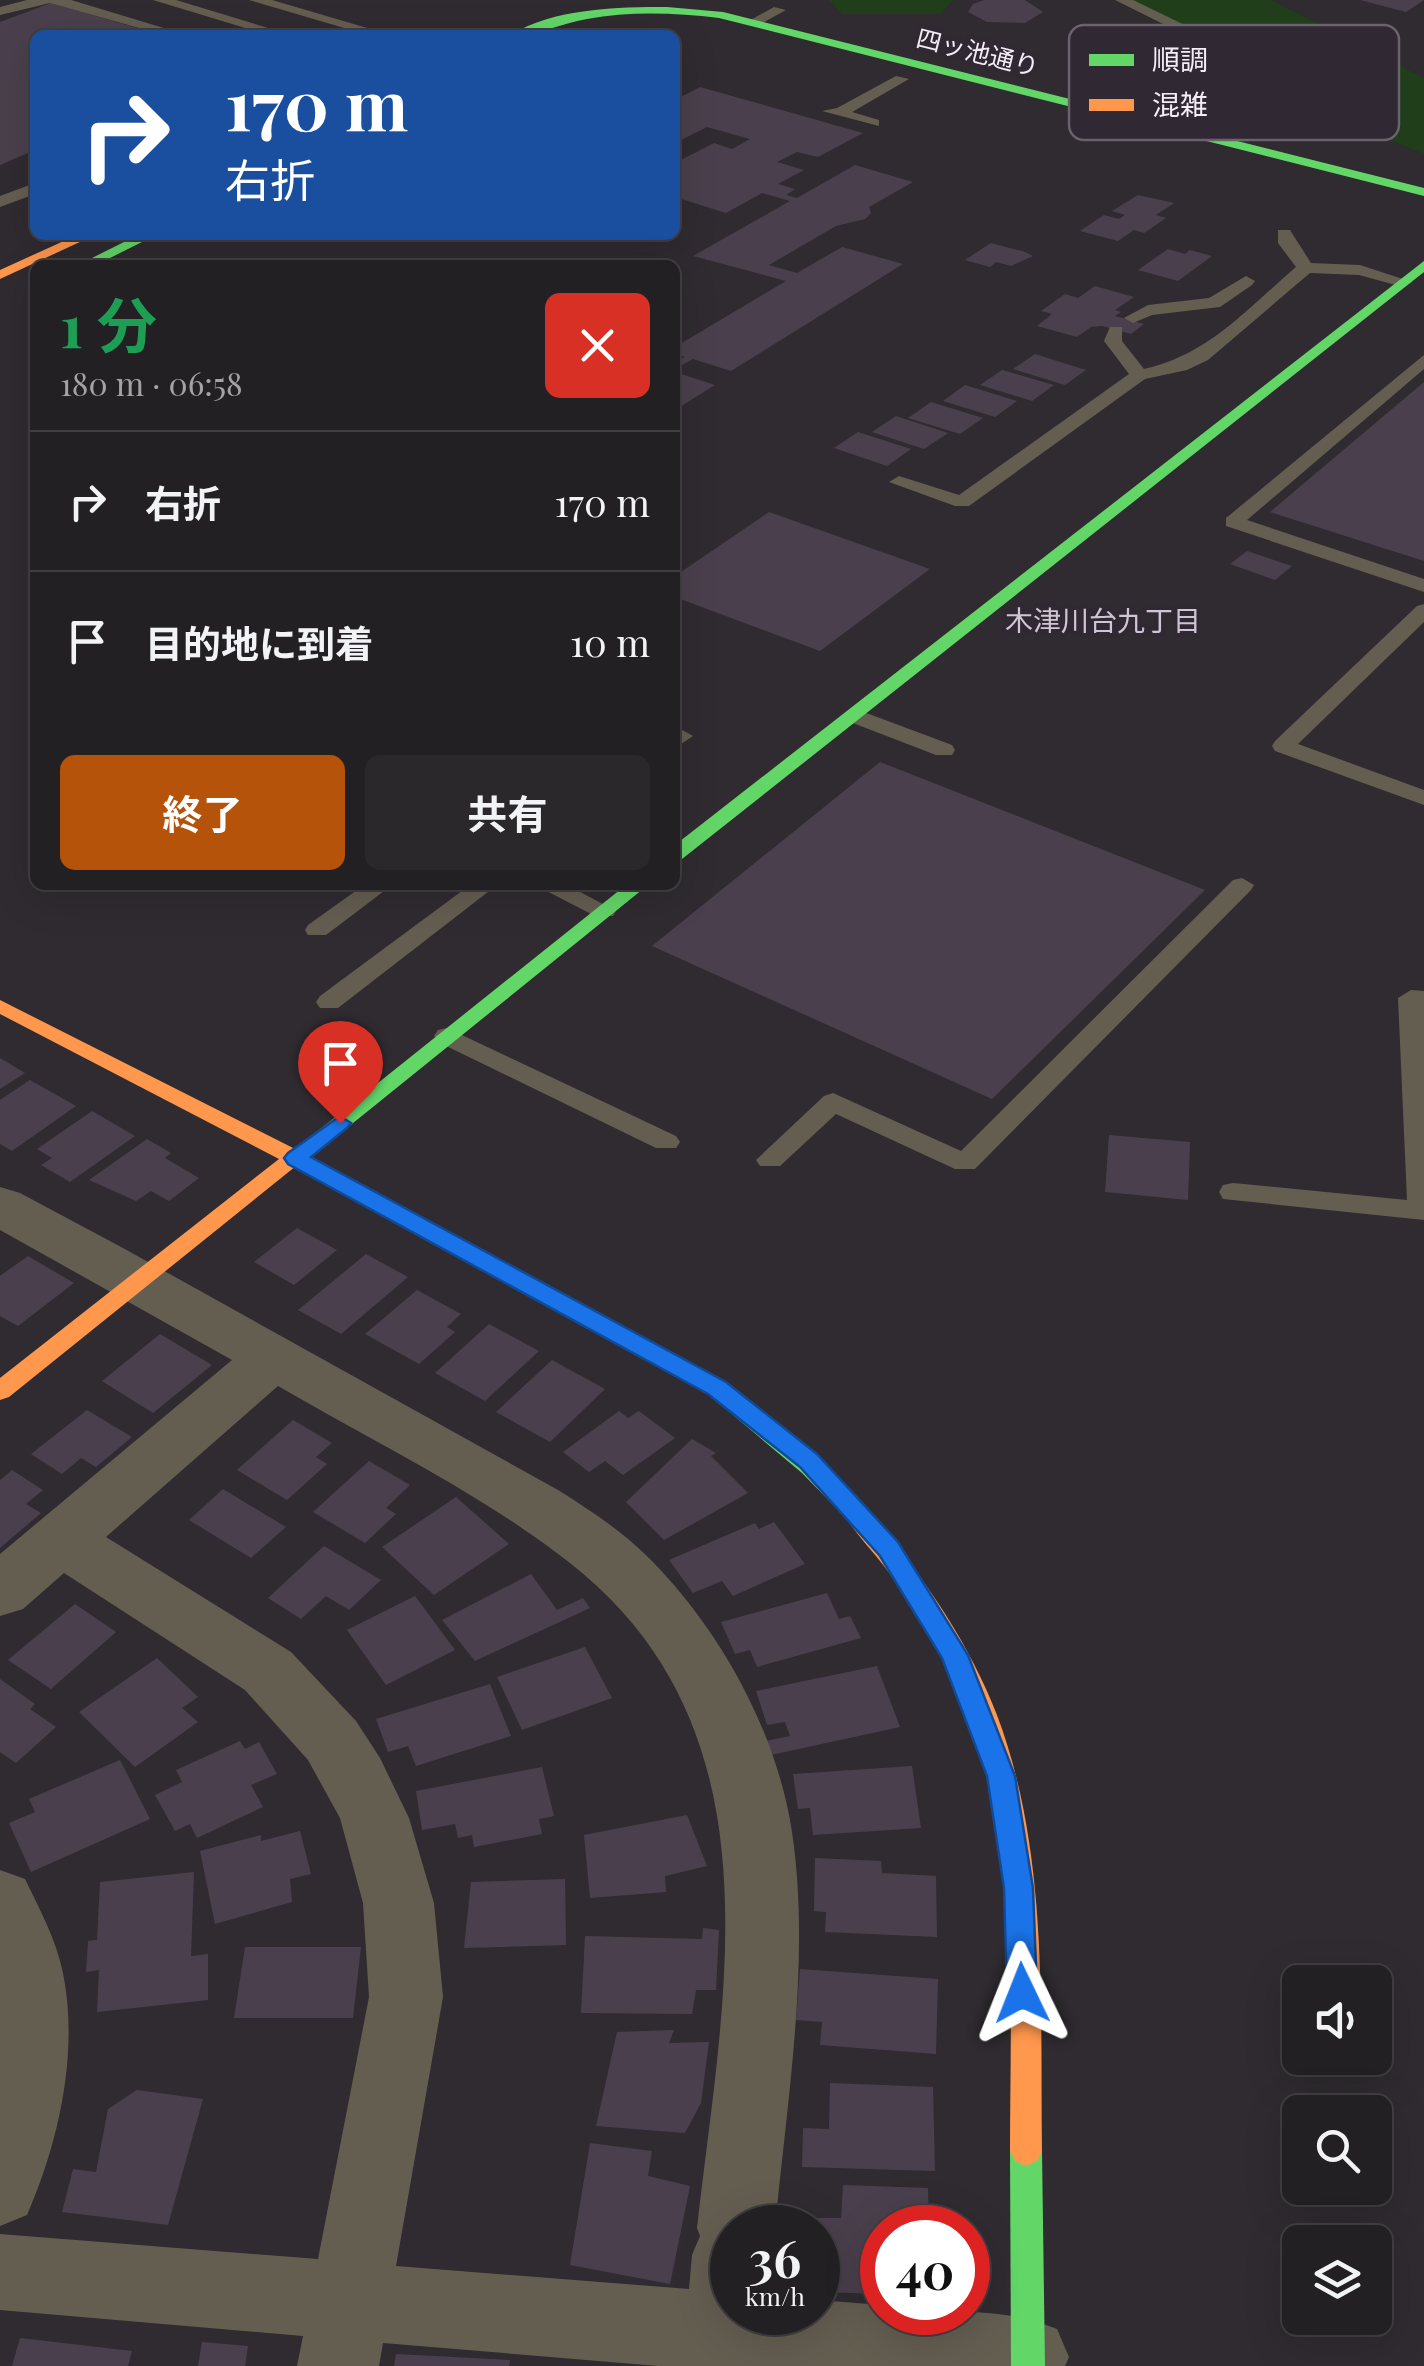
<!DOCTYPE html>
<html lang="ja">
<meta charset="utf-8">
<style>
:root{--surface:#232024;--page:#2b282c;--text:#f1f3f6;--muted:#a3a3a6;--line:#403e41;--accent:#b45309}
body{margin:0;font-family:"Playfair Display","Noto Sans JP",serif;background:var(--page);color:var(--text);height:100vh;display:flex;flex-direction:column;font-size:38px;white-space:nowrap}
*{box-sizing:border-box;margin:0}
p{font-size:32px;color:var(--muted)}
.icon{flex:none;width:55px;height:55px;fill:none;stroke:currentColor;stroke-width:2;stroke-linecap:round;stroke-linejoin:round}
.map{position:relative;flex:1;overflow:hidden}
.details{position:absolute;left:30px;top:260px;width:650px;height:630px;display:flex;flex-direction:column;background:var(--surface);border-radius:15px;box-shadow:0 10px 40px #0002,0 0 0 2px var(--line)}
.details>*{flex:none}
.hud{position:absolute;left:30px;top:30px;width:650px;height:210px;border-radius:15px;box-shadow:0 10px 40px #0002,0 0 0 2px var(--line);background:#1a4fa0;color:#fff;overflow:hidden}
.tools{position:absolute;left:1282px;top:1965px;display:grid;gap:20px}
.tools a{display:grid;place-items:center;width:110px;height:110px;border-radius:15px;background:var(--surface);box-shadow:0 10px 40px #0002,0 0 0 2px var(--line);font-size:50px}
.speed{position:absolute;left:710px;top:2205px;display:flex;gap:20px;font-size:50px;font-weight:700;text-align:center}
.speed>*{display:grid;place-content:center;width:130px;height:130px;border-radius:50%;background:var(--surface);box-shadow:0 10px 40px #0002,0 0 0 2px var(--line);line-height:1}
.speed small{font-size:25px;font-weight:400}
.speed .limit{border:15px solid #d22;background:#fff;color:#111}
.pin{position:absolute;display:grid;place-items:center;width:85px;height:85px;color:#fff;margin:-102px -42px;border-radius:50% 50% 50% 0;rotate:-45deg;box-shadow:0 0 10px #0007}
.pin .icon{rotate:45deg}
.me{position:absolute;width:110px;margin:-55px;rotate:358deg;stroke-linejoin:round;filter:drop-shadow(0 0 8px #0008)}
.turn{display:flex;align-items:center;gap:35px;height:210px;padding:0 30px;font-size:45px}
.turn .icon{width:130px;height:130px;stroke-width:2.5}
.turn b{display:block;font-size:70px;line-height:85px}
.round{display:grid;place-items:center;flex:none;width:105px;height:105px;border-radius:15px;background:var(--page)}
.headline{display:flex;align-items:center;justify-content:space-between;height:170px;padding:0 30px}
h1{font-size:60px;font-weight:700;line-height:75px;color:#1e9e55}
.cta{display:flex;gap:20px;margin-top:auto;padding:20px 30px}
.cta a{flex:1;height:115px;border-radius:15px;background:var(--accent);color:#fff;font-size:40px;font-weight:700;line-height:115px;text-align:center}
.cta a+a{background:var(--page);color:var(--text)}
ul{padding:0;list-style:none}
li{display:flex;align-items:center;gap:30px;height:140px;padding:0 30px;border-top:2px solid var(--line)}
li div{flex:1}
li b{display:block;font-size:38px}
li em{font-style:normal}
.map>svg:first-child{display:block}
</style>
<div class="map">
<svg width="1424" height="2366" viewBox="0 0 1424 2366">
<rect width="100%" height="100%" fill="#2f2b30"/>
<g fill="#1f3e19">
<path d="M829,0H953L940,14H842Z"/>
<path d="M1129,0H1271L1424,78V154C1365,129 1304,105 1248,72C1208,48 1171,22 1129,0Z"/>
</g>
<g fill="#4a404d">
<path d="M984,0H1025L1043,12L1025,23L987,22L968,12L973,4Z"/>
<path d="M1360,0H1424L1406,12Z"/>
<path d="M51,3L161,35H35V150L0,165V22Z"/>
<path d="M700,87L863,133L818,157L797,152L777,162L804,170L778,184L795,189L786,195L797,198L855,165L913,182L869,207L871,213L865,219L836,226L769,265L797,273L842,247L903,264L731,371L693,359L675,369V361L685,357L675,354V347L786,281L693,256L790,201L762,193L726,213L675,197V163L714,143L732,149L750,139L707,127L675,143V100Z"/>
<path d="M1138,195L1174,203L1156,215L1166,218L1144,233L1134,230L1118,241L1080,231L1104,215L1119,219L1125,215L1112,211Z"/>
<path d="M991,243L1025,252L1033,256L1011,266L996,262L990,267L965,260Z"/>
<path d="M1168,249L1185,254L1190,250L1212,256L1178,281L1138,270Z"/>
<path d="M1095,286L1134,297L1115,310L1121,312L1115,316L1144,324L1131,334L1102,326L1091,327L1077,337L1037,326L1052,314L1041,311L1065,294L1078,298Z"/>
<path d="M1035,354L1086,370L1065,385L1013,369Z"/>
<path d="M1002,370L1054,385L1032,401L980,385Z"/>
<path d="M675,372L715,385L675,410Z"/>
<path d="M1424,382V561L1270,512Z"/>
<path d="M965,385L1017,401L995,417L943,401Z"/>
<path d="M931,402L983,418L960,434L908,418Z"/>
<path d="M896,416L948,433L924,449L872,432Z"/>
<path d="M858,432L911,449L887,466L834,448Z"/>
<path d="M769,512L930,569L820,651L675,597V576Z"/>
<path d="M1247,551L1292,566L1275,580L1230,564Z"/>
<path d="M880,762L1205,890L992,1099L652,946Z"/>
<path d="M0,1058L25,1073L0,1089Z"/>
<path d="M30,1080L76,1106L12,1151L0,1144V1100Z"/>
<path d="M92,1111L135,1136L70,1182L41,1165L52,1158L37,1149Z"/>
<path d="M1109,1135L1190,1142L1188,1200L1105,1192Z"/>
<path d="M147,1139L171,1153L165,1158L199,1178L169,1201L151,1191L136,1201L89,1180Z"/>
<path d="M297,1228L337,1250L294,1285L254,1262Z"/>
<path d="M366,1254L408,1277L341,1334L298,1310Z"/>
<path d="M28,1256L74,1283L18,1326L0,1316V1276Z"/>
<path d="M417,1290L461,1314L447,1327L455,1332L419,1364L365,1334Z"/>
<path d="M489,1324L539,1351L485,1401L435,1373Z"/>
<path d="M160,1334L212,1365L153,1413L102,1381Z"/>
<path d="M552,1360L605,1389L550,1442L496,1412Z"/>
<path d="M87,1410L132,1437L96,1467L81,1458L62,1474L31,1454Z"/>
<path d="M619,1411L628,1418L639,1411L675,1438L623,1475L605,1461L589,1472L563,1452Z"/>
<path d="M293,1420L332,1443L316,1457L327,1464L287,1500L237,1470Z"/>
<path d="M692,1439L716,1453L711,1456L748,1493L664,1540L626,1502Z"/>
<path d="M369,1461L410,1485L386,1508L396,1514L365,1543L313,1512Z"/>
<path d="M12,1470L43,1490L26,1504L41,1513L0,1548V1480Z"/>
<path d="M223,1489L286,1527L251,1558L189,1520Z"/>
<path d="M456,1497L509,1544L434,1595L382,1547Z"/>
<path d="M774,1522L805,1564L733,1596L722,1581L693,1593L669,1560L755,1523L759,1529Z"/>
<path d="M324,1546L381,1580L349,1610L326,1596L301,1619L268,1598Z"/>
<path d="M531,1574L557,1610L583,1598L590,1608L475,1661L442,1620Z"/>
<path d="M827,1593L839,1619L850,1616L861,1638L757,1667L750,1650L735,1654L721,1622Z"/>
<path d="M415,1596L455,1650L386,1685L347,1630Z"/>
<path d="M75,1604L116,1632L51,1689L8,1660Z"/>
<path d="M585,1647L612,1698L522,1730L497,1677Z"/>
<path d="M157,1658L198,1697L182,1708L198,1722L135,1767L79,1712Z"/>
<path d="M877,1666L900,1727L771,1755L766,1741L790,1736L785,1722L767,1725L756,1691Z"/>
<path d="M0,1679L35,1704L30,1709L56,1727L16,1763L0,1752Z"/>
<path d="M490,1684L511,1736L416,1766L408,1746L388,1752L376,1719Z"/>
<path d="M240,1741L245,1749L259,1742L277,1774L251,1785L263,1807L197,1838L190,1824L175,1831L155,1795L182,1782L176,1770Z"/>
<path d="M120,1760L150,1819L31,1872L9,1823L35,1812L29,1799Z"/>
<path d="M912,1766L921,1828L813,1835L810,1808L798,1809L793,1774Z"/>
<path d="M542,1767L554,1816L539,1819L542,1834L474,1847L472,1835L458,1838L455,1824L422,1830L416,1791Z"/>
<path d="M687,1815L707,1866L665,1876L666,1892L590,1898L584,1835Z"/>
<path d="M300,1831L311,1874L290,1879L292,1902L215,1924L200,1851L261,1835V1841Z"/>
<path d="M815,1858L881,1861L882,1873L936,1876L937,1937L825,1932L826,1912L814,1911Z"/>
<path d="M194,1872L191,1956L208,1954V2000L97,2012L99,1970L86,1972L88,1941L97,1940L100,1882Z"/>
<path d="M565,1879L566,1945L464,1948L471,1882Z"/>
<path d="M703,1928L719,1930L716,1990H696L692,2014L581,2013L585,1936L702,1939Z"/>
<path d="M245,1947H361L353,2018H234Z"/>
<path d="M800,1969L938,1979L936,2054L820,2045L822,2022L796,2020Z"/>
<path d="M674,2030L669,2043L709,2042L701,2103L685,2133L596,2126L617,2032Z"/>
<path d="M830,2083L933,2087L935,2171L802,2167L803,2128L829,2129Z"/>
<path d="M137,2090L203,2099L168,2225L62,2212L73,2169L96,2172L108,2109Z"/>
<path d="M590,2143L652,2151L648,2176L690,2186L670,2284L570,2265Z"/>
<path d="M843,2185L928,2188L929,2228H882V2294L818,2292L817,2218H841Z"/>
<path d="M20,2338L132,2351L128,2366H12Z"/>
<path d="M202,2342L248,2346L245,2366H198Z"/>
<path d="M396,2354L510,2360L509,2366H394Z"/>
</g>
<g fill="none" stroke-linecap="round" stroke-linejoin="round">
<g fill="#645e51" fill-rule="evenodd">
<path d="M27,0H71L187,35H164L50,3L0,15V7Z"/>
<path d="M153,0H176L291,35H268Z"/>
<path d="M249,0H272L391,35H368Z"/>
<path d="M1115,0H1133L1350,105L1360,113L1359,119L1328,132L1138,99L1111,115H1101V109L1136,89L1327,122L1344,114Z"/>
<path d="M774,7L786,10L759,25L747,22Z"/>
<path d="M896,76L909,79L852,112L879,120V126L822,111L837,108Z"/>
<path d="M35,183V194L0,207V196Z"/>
<path d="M1278,230H1290L1311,263L1360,265L1412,282L1403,287L1359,275L1310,273L1208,360L1187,370L1145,379L969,506H955L889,482L899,476L959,495L1129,374L1104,341L1110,327H1122V341L1144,369C1208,355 1247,309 1296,267L1278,243Z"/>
<path d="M1246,276L1255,281L1252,285L1220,307L1152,315L1133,323L1124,318L1148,305L1209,298Z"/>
<path d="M1424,355V369L1247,520L1424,579V592L1226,526V518Z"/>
<path d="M1424,604V622L1298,744L1424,790V805L1275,751L1272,746L1275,741L1417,606Z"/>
<path d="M853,708L952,745L955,750L952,755H936L845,720L842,715Z"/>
<path d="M675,726L693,736L675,748Z"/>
<path d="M1242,878L1254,885L1251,890L975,1169H955L836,1114L780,1166H760L756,1160L824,1096L833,1093L961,1151L1233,880Z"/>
<path d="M364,885H392L326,935H308L305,930L308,925Z"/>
<path d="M470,885H497L338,1008H320L316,1002L320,996Z"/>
<path d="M535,885H567L616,911L613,916H595Z"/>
<path d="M1411,990L1424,991V1220L1223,1199L1219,1192L1223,1185L1233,1183L1407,1200L1398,998Z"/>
<path d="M447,1028L676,1136L680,1142L676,1148H656L438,1042L434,1036L438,1030Z"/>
</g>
<g fill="#645e51" fill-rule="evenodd">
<path d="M0,1187L20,1193L123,1248L558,1490C590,1510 622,1531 649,1558C720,1629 777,1732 792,1832C811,1958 787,2101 775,2228H732V2312H818V2300L882,2305V2312C941,2312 1002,2306 1057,2329L1069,2357L1065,2366H658L383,2343L379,2366H297L303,2336L0,2310V2234L318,2259L369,1997L363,1903L340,1818L308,1760L245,1690L64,1573L23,1609L0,1616V1554L232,1360L0,1230ZM278,1386C376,1443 482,1494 570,1563C784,1731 723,1995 697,2228L700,2236L692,2255L689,2289L396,2266L443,1997L434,1903L409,1818L380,1758L356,1721L291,1652L106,1537Z"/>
<path d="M0,1870L25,1879C40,1910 56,1939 63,1973C79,2052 59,2142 27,2215L0,2226Z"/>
</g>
<g fill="#63d668" fill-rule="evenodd">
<path d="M667,7L723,12L1424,188V196L719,18C675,13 631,11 587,19C561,24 537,35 511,35C553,8 619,7 667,7Z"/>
<path d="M138,235H156L96,265H78Z"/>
<path d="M1424,261V272L682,859L675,861V845Z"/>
<path d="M626,885H648L311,1157L726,1382L820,1459L864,1504L868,1511L864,1518L855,1521L846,1518L802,1473L708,1394L287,1163L284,1158Z"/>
<path d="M1026,2136L1037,2141L1042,2151L1045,2366H1011L1010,2151L1015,2141Z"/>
</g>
<g fill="#ff974d" fill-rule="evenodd">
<path d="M77,235H95L0,279V270Z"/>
<path d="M0,1000L303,1153L306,1158L9,1397L0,1400V1378L279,1159L0,1014Z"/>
<path d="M855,1501L864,1504C917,1569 967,1637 997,1715C1049,1853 1040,2007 1042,2151L1037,2161L1026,2166L1015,2161L1010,2151C1010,1989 1023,1811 946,1662C928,1629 907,1597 884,1566C870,1548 853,1531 842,1511L846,1504Z"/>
</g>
</g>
<path fill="#1a73e8" stroke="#114b97" stroke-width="2.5" d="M340,1116L351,1123L347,1128L311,1157L726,1382L817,1454L898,1542L968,1655L1015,1776L1033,1888L1037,1993L1033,2002L1022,2006L1011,2002L1007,1993L1004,1888L987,1776L942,1658L880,1556L800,1467L708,1394L288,1164L284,1158L288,1153Z"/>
<g text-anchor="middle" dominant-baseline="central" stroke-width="8" stroke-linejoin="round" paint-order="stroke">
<g font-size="25" fill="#f3edf5" stroke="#302833">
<text transform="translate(978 51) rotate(14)">四ッ池通り</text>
</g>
<g font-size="28" fill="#d0c5d3" stroke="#302833">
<text x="1103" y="619">木津川台九丁目</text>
</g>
</g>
<rect x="1069" y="25" width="330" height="115" rx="15" fill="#302833" stroke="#6a636d" stroke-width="2.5"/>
<rect x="1089" y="54" width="45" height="12" fill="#63d668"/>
<rect x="1089" y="99" width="45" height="12" fill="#ff974d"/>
<g font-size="28" fill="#f3edf5">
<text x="1152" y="70">順調</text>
<text x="1152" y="115">混雑</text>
</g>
</svg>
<div class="tools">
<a><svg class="icon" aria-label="sound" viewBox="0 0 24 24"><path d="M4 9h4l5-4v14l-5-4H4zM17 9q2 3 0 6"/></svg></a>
<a><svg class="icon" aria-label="search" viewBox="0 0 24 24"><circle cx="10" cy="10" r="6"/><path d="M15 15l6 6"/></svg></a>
<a><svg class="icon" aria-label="layers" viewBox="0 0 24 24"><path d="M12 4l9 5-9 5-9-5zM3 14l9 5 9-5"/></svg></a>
</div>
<div class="speed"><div>36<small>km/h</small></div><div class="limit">40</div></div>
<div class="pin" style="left:340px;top:1123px;background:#d93025"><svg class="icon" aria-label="arrive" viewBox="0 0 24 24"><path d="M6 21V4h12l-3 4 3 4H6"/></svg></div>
<svg class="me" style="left:1022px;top:1993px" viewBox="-20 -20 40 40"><path d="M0-17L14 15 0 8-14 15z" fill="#1a73e8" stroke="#fff" stroke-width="4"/></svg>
<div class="hud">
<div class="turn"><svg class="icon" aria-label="right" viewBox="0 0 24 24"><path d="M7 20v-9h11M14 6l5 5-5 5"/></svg><div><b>170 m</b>右折</div></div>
</div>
<section class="details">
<div class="headline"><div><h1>1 分</h1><p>180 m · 06:58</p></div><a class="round" style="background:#d93025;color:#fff"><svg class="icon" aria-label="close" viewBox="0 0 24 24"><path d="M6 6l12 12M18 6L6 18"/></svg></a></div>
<ul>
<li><svg class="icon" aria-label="right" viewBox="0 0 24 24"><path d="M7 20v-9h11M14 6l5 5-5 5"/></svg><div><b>右折</b></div><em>170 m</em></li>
<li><svg class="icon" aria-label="arrive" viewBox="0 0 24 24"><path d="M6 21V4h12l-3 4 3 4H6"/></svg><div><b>目的地に到着</b></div><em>10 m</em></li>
</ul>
<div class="cta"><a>終了</a><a>共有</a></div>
</section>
</div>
